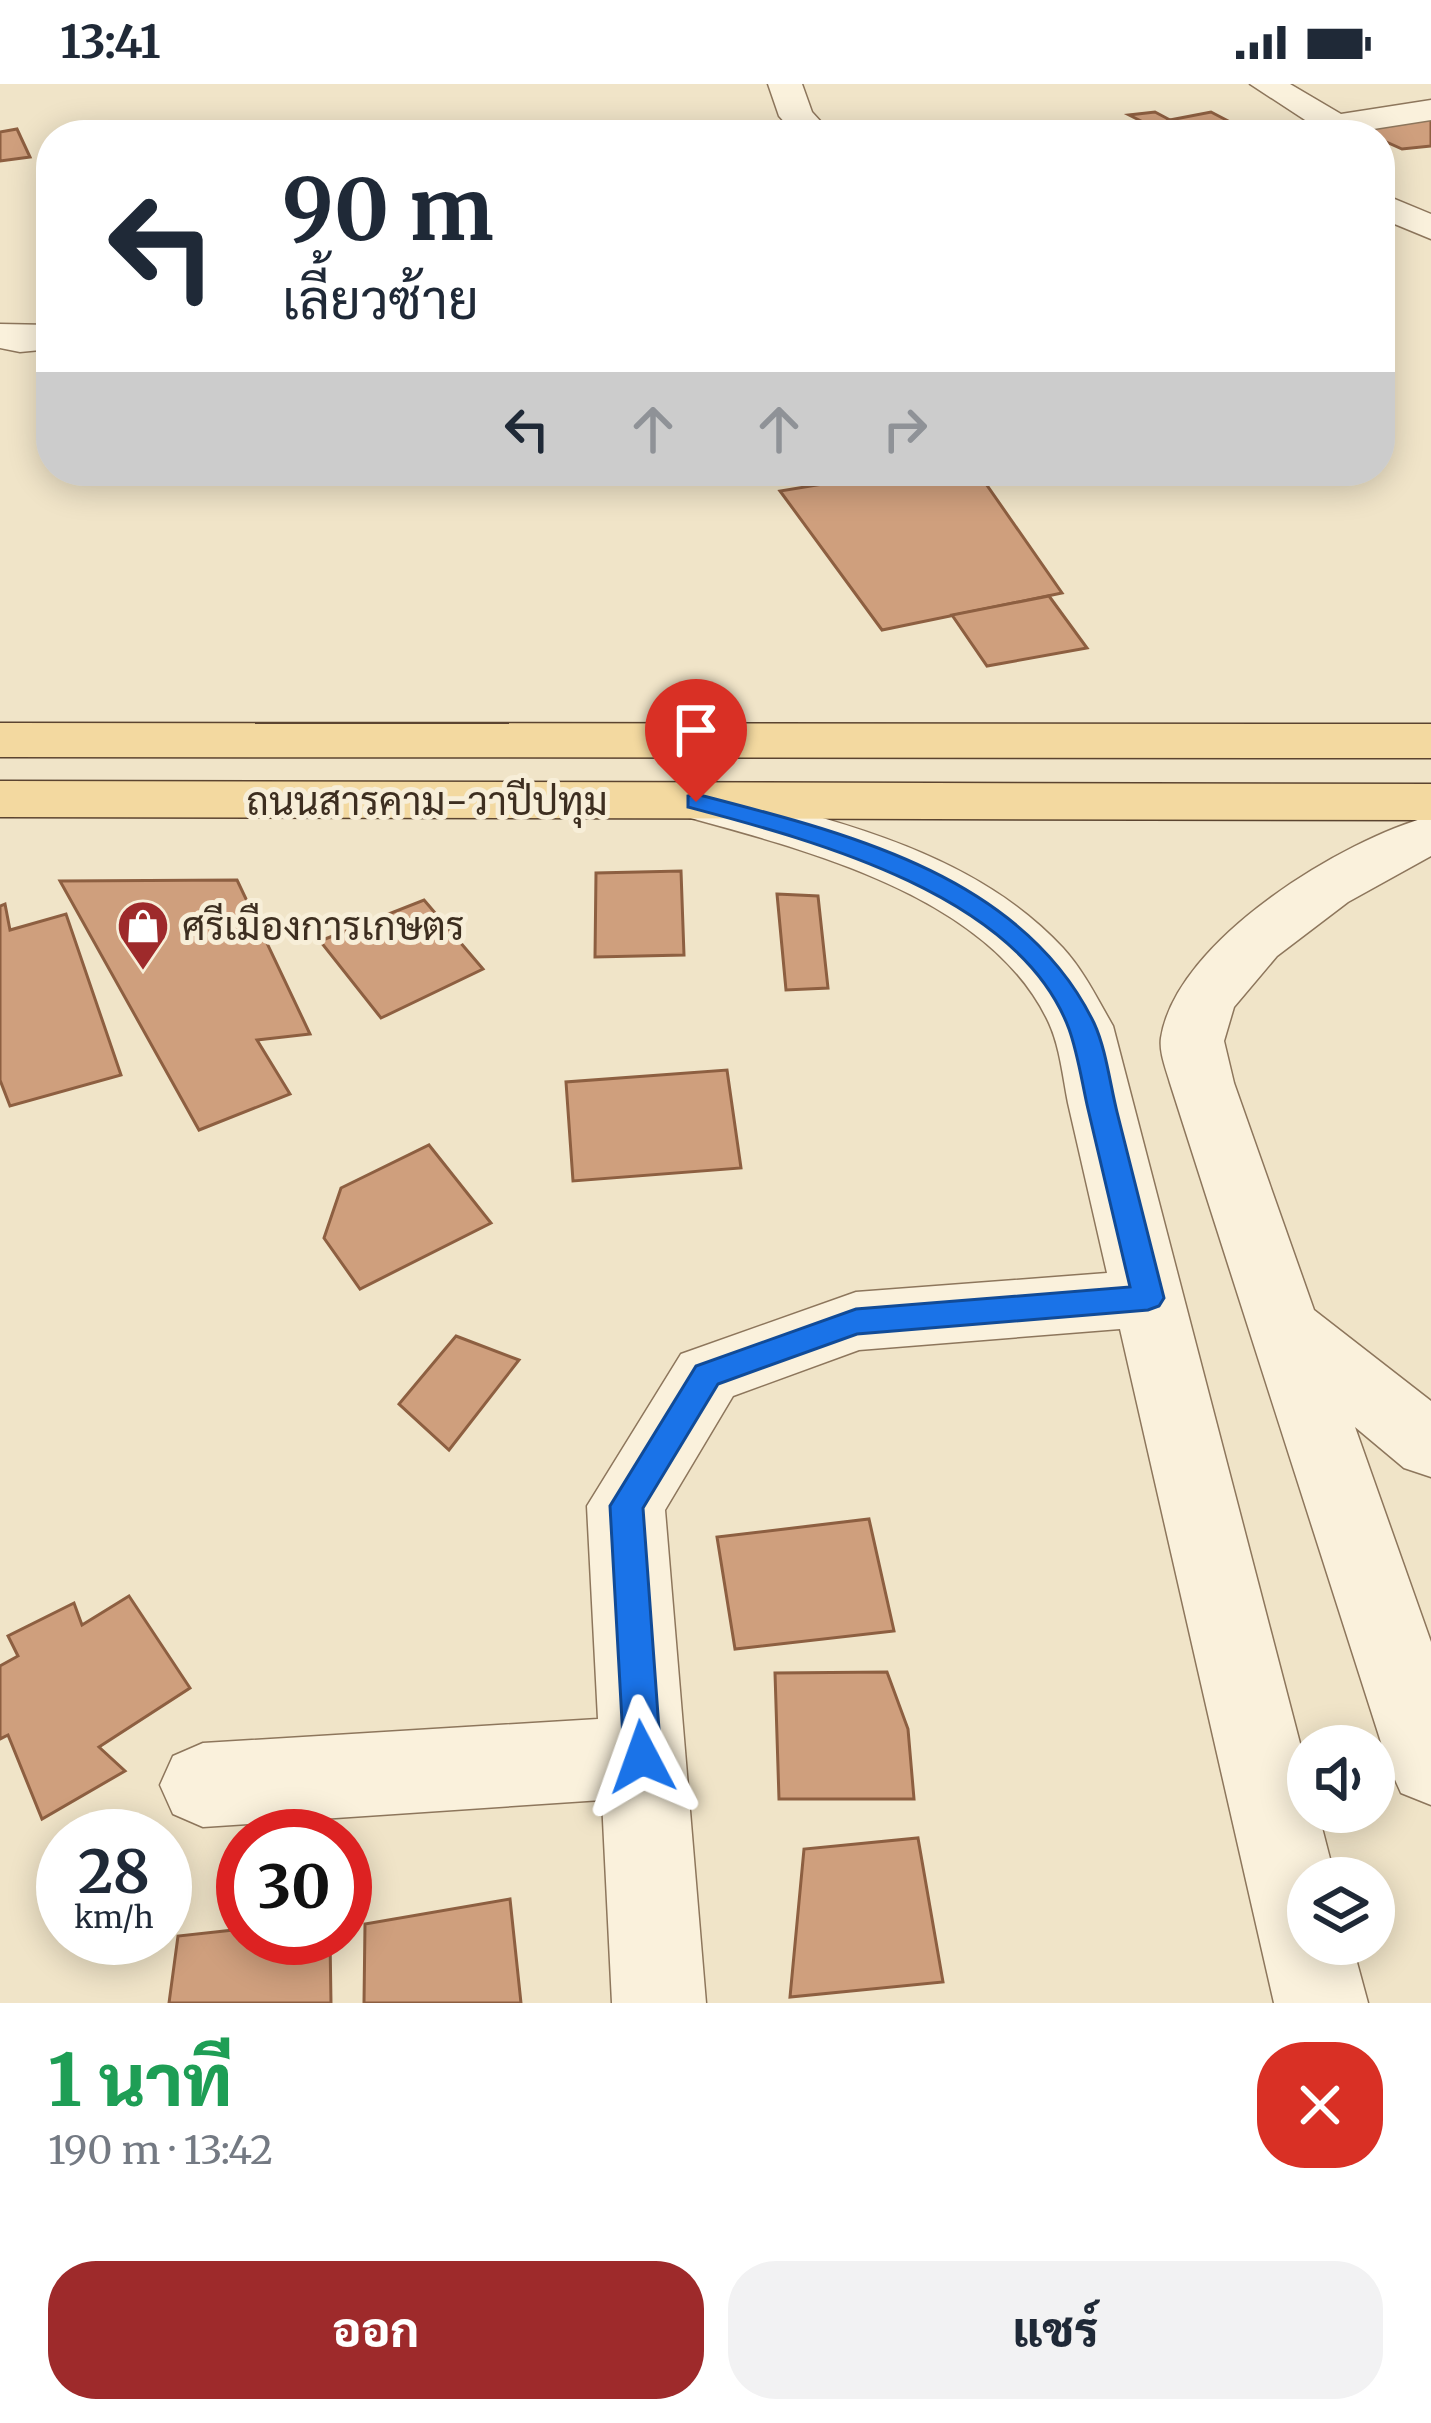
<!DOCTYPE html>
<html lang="th">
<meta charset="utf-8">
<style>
:root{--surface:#fff;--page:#f2f2f3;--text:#1f2937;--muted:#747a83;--accent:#9e2a2b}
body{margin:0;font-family:Merriweather,Sarabun,serif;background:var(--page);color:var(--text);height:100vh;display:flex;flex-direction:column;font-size:45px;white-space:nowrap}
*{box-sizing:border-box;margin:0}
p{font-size:39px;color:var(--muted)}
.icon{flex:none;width:66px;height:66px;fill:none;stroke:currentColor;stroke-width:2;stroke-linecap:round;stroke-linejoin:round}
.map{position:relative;height:1919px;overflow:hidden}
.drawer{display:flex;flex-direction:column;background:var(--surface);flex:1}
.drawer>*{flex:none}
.top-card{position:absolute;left:36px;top:36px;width:1359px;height:366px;border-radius:48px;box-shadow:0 6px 30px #0003;background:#fff;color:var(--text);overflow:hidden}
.tools{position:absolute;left:1287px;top:1641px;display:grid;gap:24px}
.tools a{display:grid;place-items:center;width:108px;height:108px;border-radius:50%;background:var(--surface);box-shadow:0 6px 30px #0003;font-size:60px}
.speed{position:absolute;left:36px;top:1725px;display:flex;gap:24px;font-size:60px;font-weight:700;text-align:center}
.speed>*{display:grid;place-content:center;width:156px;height:156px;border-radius:50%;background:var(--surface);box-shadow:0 6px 30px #0003;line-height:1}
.speed small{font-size:30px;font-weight:400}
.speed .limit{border:18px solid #d22;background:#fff;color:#111}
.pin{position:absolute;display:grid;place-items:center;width:102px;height:102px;color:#fff;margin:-123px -51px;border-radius:50% 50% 50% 0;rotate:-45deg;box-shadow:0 0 12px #0007}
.pin .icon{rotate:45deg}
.me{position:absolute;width:132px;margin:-66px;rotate:356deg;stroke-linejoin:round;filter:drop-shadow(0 0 9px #0008)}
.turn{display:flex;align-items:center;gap:42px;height:252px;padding:0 48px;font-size:54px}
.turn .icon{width:156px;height:156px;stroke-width:2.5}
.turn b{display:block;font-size:84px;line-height:102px}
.lanes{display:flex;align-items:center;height:114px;padding:0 48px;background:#0003;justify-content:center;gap:60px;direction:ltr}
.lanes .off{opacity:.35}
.round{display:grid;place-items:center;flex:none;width:126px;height:126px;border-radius:48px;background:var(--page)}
.summary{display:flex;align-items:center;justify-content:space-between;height:204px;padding:0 48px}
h1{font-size:72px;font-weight:800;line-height:90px;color:#1e9e55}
.primary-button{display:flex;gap:24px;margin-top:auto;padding:24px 48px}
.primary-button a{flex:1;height:138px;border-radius:48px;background:var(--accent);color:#fff;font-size:48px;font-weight:800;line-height:138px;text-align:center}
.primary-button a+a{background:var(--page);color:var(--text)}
.status{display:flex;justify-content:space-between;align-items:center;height:84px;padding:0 60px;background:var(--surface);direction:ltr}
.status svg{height:33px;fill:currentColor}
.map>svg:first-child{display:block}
</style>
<div class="status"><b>13:41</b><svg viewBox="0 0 49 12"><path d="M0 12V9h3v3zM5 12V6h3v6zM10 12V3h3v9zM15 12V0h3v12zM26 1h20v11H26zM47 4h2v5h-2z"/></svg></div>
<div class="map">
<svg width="1431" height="1919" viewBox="0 0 1431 1919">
<rect width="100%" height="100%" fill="#f0e4c8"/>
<g fill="#cf9f7d" stroke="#8d5f41" stroke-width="3">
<path d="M1431,27V62L1402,65L1351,42Z"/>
<path d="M1155,28L1170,36L1180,40L1157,45L1129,31Z"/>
<path d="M1211,28L1255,51H1198L1170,36Z"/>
<path d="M17,45L30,73L0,77V48Z"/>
<path d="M902,387H977L1062,509L882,546L780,407Z"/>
<path d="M1049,512L1087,564L987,582L952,531Z"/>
<path d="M681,787L684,871L595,873L596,789Z"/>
<path d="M237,796L310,950L257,956L290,1010L199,1046L60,797Z"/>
<path d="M777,810L818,812L828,904L786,906Z"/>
<path d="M424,816L483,885L381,934L320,857Z"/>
<path d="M5,820L10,846L66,830L121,991L10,1022L0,996V822Z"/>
<path d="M727,986L741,1084L573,1097L566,998Z"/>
<path d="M429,1061L491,1139L360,1205L324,1154L341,1104Z"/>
<path d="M456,1252L519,1276L449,1366L399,1320Z"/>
<path d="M869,1435L894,1547L735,1565L717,1453Z"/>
<path d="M129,1512L190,1604L99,1663L125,1687L42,1735L8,1651L0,1655V1582L18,1572L8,1552L74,1519L82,1541Z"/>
<path d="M887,1588L908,1645L914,1715H779L775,1589Z"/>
<path d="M918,1754L943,1898L790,1913L804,1765Z"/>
<path d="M510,1815L521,1919H364L365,1840Z"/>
<path d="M243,1845V1854H330L331,1919H169L178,1852Z"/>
</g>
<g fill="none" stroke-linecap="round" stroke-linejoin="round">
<g stroke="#8d765c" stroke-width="3">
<g id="minor">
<path d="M768,0H802L812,28L833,51H796L779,32Z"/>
<path d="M1250,0H1290L1341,30L1431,16V36L1367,46L1370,51H1328Z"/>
<path d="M1380,109L1431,130V155L1380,134Z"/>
<path d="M0,240L51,241V265L20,268L0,264Z"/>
<path d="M696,701C822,733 971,764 1063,864C1084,887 1098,916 1113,942L1308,1690V1728H1318L1335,1794H1308V1860H1352L1368,1919H1274L1120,1245L859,1266L733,1312L665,1426L706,1919H612L602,1716L203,1743L173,1730L160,1701L173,1672L203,1659L598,1635L587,1422L681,1270L856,1208L1107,1189C1094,1132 1081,1076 1068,1019C1063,994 1060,963 1049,939C989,810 802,765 676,730L668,718L676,706Z"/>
<path d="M1431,732V772L1348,818L1277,872L1234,923L1224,957L1234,999L1314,1226L1431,1317V1393L1404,1384L1355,1343L1431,1558V1721L1401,1709L1388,1680L1170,999C1166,985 1159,968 1161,954C1176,856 1344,755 1431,732Z"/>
</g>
</g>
<g stroke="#5b4430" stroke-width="3">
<g id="major">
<path d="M0,639L1431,640V674L0,673Z"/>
<path d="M0,697L1431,700V736L0,733Z"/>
</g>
</g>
<use href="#minor" fill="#faf1dc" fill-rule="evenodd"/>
<use href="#major" fill="#f3d9a0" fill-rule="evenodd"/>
</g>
<path fill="#1a73e8" stroke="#114b97" stroke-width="3" d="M696,710C842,748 1022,790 1094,939C1106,965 1110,1000 1117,1028C1133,1090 1148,1152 1164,1214L1159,1222L1148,1226L857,1250L718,1300L643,1424L661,1673L655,1685L642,1690L629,1685L624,1673L610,1422L696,1282L856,1225L1130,1203C1116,1144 1102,1084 1088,1025C1082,999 1078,970 1069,945C1019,810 812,756 688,723V712Z"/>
<defs>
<g id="shop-pin" transform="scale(2.7)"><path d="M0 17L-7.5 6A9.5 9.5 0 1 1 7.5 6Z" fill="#9e2a2b" stroke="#f7eed8"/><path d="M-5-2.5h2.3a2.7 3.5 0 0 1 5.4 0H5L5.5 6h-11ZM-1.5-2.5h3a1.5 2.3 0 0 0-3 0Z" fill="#fff"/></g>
</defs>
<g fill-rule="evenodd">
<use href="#shop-pin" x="143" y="842"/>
</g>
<g text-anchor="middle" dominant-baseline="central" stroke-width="10" stroke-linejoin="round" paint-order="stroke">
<g font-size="39" fill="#3d2e20" stroke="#f7eed8">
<text x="427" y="717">ถนนสารคาม-วาปีปทุม</text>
</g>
<g font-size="39" fill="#3d2e20" stroke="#f7eed8" text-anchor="start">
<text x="182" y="842">ศรีเมืองการเกษตร</text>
</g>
</g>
</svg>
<div class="tools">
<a><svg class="icon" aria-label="sound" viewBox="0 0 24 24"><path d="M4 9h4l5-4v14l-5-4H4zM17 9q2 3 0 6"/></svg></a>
<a><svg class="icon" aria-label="layers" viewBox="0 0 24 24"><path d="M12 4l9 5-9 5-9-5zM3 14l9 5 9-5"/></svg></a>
</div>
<div class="speed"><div>28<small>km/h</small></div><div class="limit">30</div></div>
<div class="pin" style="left:696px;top:718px;background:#d93025"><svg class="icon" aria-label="arrive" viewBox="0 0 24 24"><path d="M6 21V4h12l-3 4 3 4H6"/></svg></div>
<svg class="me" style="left:642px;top:1673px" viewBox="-20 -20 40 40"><path d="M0-17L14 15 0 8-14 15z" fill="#1a73e8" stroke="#fff" stroke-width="4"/></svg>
<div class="top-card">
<div class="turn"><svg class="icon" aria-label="left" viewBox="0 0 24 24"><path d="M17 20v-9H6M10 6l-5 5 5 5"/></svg><div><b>90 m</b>เลี้ยวซ้าย</div></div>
<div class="lanes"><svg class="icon" aria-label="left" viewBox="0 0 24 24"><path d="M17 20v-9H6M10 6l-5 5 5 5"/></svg><svg class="icon off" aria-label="ahead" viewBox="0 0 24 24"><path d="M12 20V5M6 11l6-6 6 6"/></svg><svg class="icon off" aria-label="ahead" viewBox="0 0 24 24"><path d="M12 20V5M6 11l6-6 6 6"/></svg><svg class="icon off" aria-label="right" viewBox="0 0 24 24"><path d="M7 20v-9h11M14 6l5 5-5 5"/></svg></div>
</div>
</div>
<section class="drawer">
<div class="summary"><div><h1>1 นาที</h1><p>190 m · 13:42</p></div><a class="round" style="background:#d93025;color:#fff"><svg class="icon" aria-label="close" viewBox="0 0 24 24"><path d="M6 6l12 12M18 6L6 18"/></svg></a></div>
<div class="primary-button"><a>ออก</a><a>แชร์</a></div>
</section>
